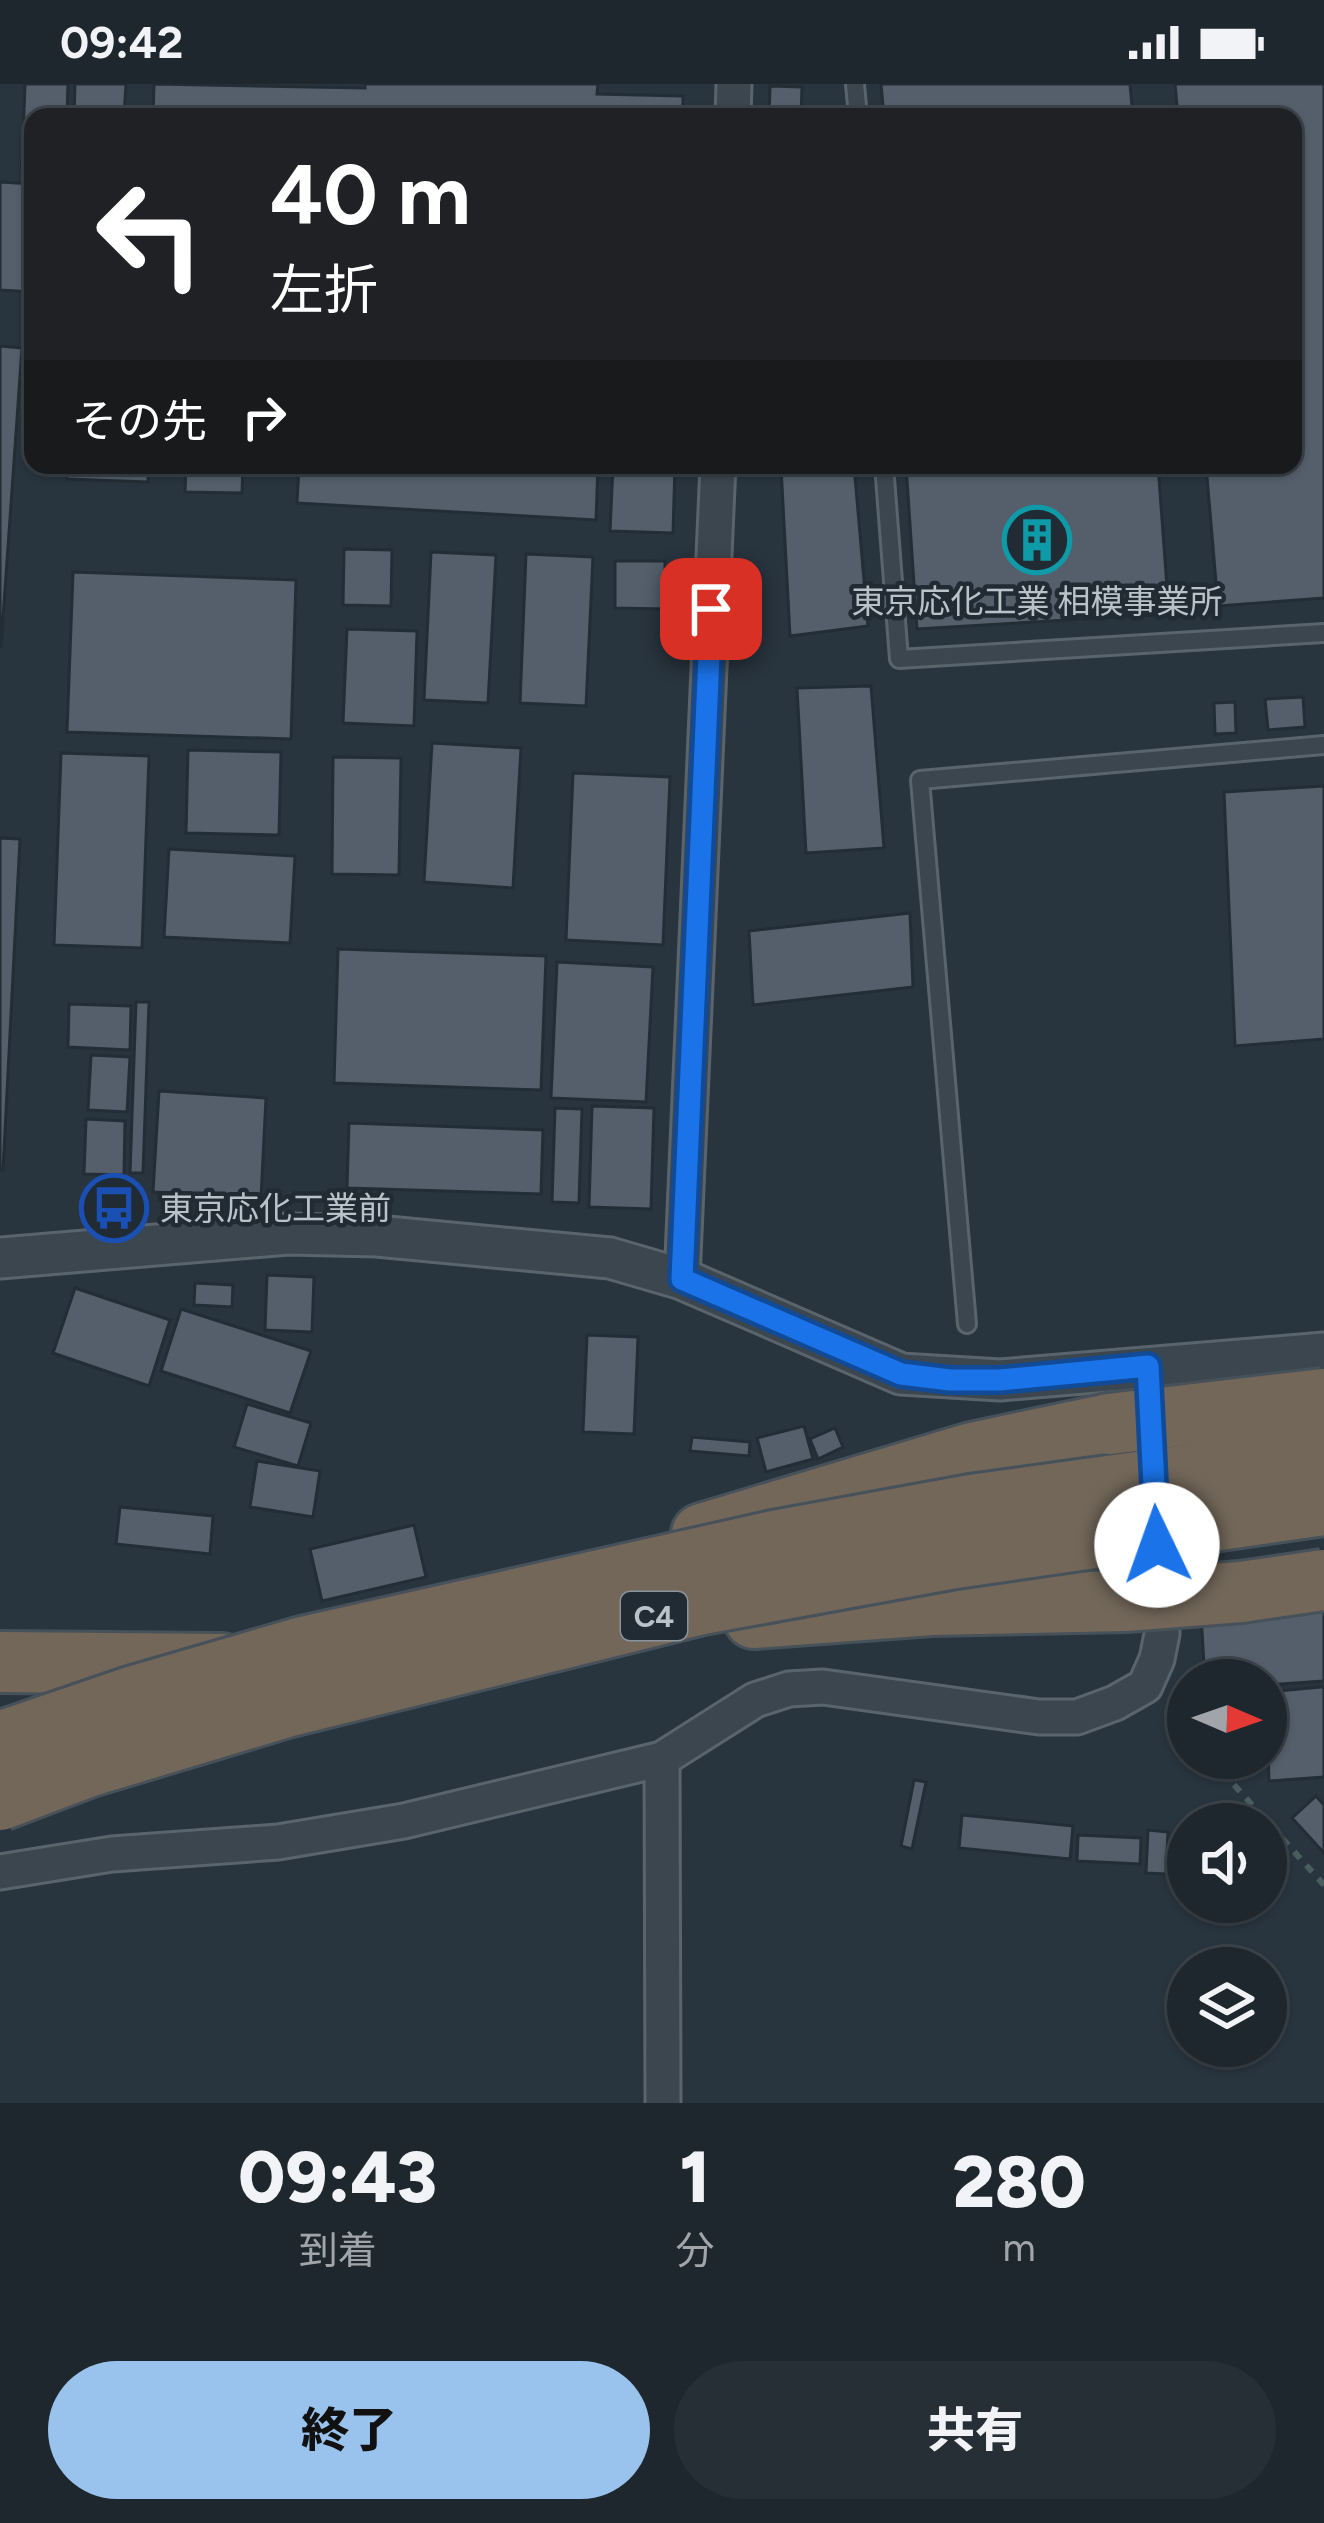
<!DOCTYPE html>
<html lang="ja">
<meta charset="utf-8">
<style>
:root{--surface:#1e272e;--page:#262f36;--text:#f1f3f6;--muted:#a1a5aa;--line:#3c444a;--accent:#99c3ed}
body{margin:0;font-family:Figtree,"Noto Sans JP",sans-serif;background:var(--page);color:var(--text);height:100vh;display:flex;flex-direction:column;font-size:45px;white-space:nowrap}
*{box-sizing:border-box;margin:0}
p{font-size:39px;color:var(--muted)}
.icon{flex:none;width:66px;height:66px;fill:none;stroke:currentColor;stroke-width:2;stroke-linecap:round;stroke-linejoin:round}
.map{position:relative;height:2019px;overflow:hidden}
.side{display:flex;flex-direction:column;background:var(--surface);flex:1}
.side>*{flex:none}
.banner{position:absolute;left:24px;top:24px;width:1278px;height:366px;border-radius:24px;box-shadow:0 3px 9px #0004,0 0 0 3px var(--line);background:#202124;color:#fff;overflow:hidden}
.needle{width:78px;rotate:92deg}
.controls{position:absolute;left:1167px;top:1575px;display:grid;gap:24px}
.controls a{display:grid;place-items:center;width:120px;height:120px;border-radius:50%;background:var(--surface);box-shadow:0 3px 9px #0004,0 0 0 3px var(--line);font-size:60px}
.pin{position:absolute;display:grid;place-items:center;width:102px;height:102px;color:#fff;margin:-51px;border-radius:24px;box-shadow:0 6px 18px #0006}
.me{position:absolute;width:132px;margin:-66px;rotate:357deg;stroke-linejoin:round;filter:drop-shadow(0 0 9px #0008)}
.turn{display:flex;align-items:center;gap:42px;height:252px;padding:0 48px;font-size:54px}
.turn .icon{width:156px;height:156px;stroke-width:2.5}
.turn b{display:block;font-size:84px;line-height:102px}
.then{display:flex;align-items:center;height:114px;padding:0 48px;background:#0003;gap:24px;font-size:45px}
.eta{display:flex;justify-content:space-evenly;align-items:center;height:204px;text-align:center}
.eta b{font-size:72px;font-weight:800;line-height:84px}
.cta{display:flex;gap:24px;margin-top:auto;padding:24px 48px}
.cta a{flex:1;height:138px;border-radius:72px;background:var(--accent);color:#111;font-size:48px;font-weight:800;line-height:138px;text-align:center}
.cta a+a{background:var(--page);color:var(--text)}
.status{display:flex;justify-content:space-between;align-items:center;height:84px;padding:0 60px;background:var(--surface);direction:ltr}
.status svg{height:33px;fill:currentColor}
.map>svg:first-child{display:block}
</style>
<div class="status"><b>09:42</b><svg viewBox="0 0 49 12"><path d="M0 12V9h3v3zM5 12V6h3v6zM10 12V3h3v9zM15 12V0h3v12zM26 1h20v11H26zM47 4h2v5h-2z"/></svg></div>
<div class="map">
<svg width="1324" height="2019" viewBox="0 0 1324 2019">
<rect width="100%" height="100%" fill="#28343e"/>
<g fill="#545f6b" stroke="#232d35" stroke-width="3">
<path d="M25,0H68L67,33H33V82H22Z"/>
<path d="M75,0H126L124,33H74Z"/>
<path d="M154,0L365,4V0H598L597,10L683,12V33H153Z"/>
<path d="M881,0H1130L1133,33H884Z"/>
<path d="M1175,0H1324V514L1218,522L1206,381H1293V33H1178Z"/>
<path d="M770,2L802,3L801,33H769Z"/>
<path d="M0,98L33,100V208L0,206Z"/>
<path d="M0,262L22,264L1,562H0Z"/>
<path d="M67,381H148V398L67,395Z"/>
<path d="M186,381H243L242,409L185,408Z"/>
<path d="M299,381H598L596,436L297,419Z"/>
<path d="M613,381H675L673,449L610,447Z"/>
<path d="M799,381H854L868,542L790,552L781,383Z"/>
<path d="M906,381H1158L1169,530L917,545Z"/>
<path d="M344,465L392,466L391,522L343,521Z"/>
<path d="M431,468L496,471L488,619L424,616Z"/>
<path d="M526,470L593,473L586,622L520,619Z"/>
<path d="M615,477H665V525L615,524Z"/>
<path d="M73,488L296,496L291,655L67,648Z"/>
<path d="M347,545L417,547L414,642L343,639Z"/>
<path d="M871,602L884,764L806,769L797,604Z"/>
<path d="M1303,613L1305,643L1268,646L1265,615Z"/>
<path d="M1235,618L1236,649L1215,650L1214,619Z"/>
<path d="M432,659L521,664L513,804L424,798Z"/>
<path d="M188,666L281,668L279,751L186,749Z"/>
<path d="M61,669L149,672L142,864L54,861Z"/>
<path d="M333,673L401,674L399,791L332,790Z"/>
<path d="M573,689L670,693L663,861L566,856Z"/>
<path d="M1324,702V955L1235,962L1224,708Z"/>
<path d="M0,754L20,755L3,1086H0Z"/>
<path d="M169,765L295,772L290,859L164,853Z"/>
<path d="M910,829L913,903L753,921L749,847Z"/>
<path d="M338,865L546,872L541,1006L334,999Z"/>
<path d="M557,878L653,883L646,1018L551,1014Z"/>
<path d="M136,918H149L143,1089H130Z"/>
<path d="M69,920L131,922L130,966L68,963Z"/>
<path d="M91,971L130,973L127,1028L88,1026Z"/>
<path d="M159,1007L266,1014L261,1114L153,1108Z"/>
<path d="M592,1022L654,1024L651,1125L589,1123Z"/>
<path d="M555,1024L582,1025L579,1119L552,1118Z"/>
<path d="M86,1035L125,1037L124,1091L84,1090Z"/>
<path d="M349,1039L543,1046L541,1110L347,1104Z"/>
<path d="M267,1191L314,1193L312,1248L265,1246Z"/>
<path d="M195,1199L233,1201L232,1223L194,1221Z"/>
<path d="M75,1204L170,1236L149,1302L53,1269Z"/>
<path d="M181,1225L311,1267L290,1329L161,1287Z"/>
<path d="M587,1251L638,1253L634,1350L583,1348Z"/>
<path d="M247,1320L311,1339L298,1382L234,1363Z"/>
<path d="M804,1342L813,1375L766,1388L757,1354Z"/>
<path d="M835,1344L843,1363L818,1375L810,1355Z"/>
<path d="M692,1353L750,1358L749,1372L690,1367Z"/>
<path d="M257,1377L320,1387L313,1433L250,1423Z"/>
<path d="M120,1423L213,1432L210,1470L116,1460Z"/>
<path d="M414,1441L426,1493L322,1517L310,1465Z"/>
<path d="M1324,1523V1597L1266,1601V1596H1205L1201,1532Z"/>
<path d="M1321,1603H1324V1693L1269,1697L1266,1608Z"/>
<path d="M914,1696L926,1698L912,1765L901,1762Z"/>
<path d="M1316,1712L1324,1721V1769L1292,1734Z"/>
<path d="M962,1731L1073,1742L1070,1775L959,1764Z"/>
<path d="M1148,1746L1168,1748L1166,1790L1146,1789Z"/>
<path d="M1078,1751L1141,1754L1140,1780L1077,1777Z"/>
</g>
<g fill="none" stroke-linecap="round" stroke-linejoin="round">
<g stroke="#5a646c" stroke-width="22">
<g id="service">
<path d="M855,0L858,33"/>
<path d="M884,381L899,575L1324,549"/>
<path d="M967,1240L920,696L1324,661"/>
</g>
</g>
<g stroke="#5a646c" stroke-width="39">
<g id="minor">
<path d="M733,33L734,0"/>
<path d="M682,1195L718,381"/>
<path d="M662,1675L663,2019"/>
<path d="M0,1788L112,1770L278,1758L404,1737L662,1675L755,1616L789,1605L823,1603L1039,1633H1077L1115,1619L1145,1602L1157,1575L1162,1550L1156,1434"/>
</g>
</g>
<g stroke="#5a646c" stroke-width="45">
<path id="tertiary" d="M0,1174L288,1150L377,1152L610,1174L682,1195L901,1290L1000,1296L1324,1269"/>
</g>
<g stroke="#475159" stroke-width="66">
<g id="motorway">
<path d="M702,1450L972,1369L1109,1340"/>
<path d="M754,1534L931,1521L1125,1517"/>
<path d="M0,1578L222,1580"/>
</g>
</g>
<g stroke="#4a5d5d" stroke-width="6" stroke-dasharray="9 9" stroke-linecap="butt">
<path d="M1166,1626L1188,1650"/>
<path d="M1210,1674L1324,1801"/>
</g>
<use href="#service" stroke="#3c464e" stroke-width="16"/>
<use href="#minor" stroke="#3c464e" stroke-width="33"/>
<use href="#tertiary" stroke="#3c464e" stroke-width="39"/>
<use href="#motorway" stroke="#73675a" stroke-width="60"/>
<g stroke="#475159" stroke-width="66" stroke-linecap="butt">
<g id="motorway-bridge">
<path d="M1109,1340L1324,1315"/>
<path d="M1125,1517L1241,1508L1324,1496"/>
<path d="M0,1658L131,1613L303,1563L774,1457L971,1421L1324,1372"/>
<path d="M0,1716L90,1682L286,1623L702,1520L955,1474L1324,1421"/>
</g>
</g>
<use href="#motorway-bridge" stroke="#73675a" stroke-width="60"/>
</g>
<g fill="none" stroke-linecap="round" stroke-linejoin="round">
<g stroke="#114b97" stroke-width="30">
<path id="route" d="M711,525L682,1195L901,1290L950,1296H1000L1148,1282L1157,1461"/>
</g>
<use href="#route" stroke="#1a73e8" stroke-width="21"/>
</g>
<defs>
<g id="building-ring" transform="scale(3.45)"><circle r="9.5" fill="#212b33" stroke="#0f9aa8" stroke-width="1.5"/><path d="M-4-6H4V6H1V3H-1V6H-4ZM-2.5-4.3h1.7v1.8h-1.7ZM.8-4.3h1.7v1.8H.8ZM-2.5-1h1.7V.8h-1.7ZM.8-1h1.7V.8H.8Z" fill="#0f9aa8"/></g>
<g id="bus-ring" transform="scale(3.45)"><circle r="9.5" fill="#212b33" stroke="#1a4fb4" stroke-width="1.5"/><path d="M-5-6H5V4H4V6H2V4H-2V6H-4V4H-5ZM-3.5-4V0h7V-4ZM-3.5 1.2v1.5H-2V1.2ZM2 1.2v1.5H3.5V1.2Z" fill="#1a4fb4"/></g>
</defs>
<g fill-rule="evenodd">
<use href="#building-ring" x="1037" y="456"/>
<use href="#bus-ring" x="114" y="1124"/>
</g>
<g text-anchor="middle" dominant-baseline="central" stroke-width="9" stroke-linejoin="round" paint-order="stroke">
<rect fill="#212b33" stroke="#8b949c" stroke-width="3" x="621" y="1508" width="66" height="48" rx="9"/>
<g font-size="30" font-weight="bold" fill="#b9c1c9">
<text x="654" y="1532">C4</text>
</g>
<g font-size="33" fill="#b9c1c9" stroke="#212b33">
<text x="1037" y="517">東京応化工業 相模事業所</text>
<text x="160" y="1124" text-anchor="start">東京応化工業前</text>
</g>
</g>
</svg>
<div class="controls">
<a><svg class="needle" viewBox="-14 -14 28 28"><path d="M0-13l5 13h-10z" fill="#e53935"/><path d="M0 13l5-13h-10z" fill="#a1a5aa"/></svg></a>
<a><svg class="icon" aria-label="sound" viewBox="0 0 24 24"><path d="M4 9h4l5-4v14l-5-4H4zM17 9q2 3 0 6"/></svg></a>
<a><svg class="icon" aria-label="layers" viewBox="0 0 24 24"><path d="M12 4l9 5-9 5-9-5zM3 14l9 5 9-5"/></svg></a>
</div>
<div class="pin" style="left:711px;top:525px;background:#d93025"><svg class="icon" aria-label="arrive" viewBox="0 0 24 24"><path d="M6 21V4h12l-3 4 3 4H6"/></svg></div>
<svg class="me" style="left:1157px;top:1461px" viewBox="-20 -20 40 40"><circle r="19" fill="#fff"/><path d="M0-13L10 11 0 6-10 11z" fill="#1a73e8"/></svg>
<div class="banner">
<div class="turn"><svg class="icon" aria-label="left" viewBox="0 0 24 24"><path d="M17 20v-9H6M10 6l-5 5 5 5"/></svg><div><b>40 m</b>左折</div></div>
<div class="then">その先<svg class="icon" aria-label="right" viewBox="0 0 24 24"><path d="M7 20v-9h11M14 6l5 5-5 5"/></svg></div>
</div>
</div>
<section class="side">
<div class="eta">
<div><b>09:43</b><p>到着</p></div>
<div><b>1</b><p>分</p></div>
<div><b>280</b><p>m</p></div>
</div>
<div class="cta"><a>終了</a><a>共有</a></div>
</section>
